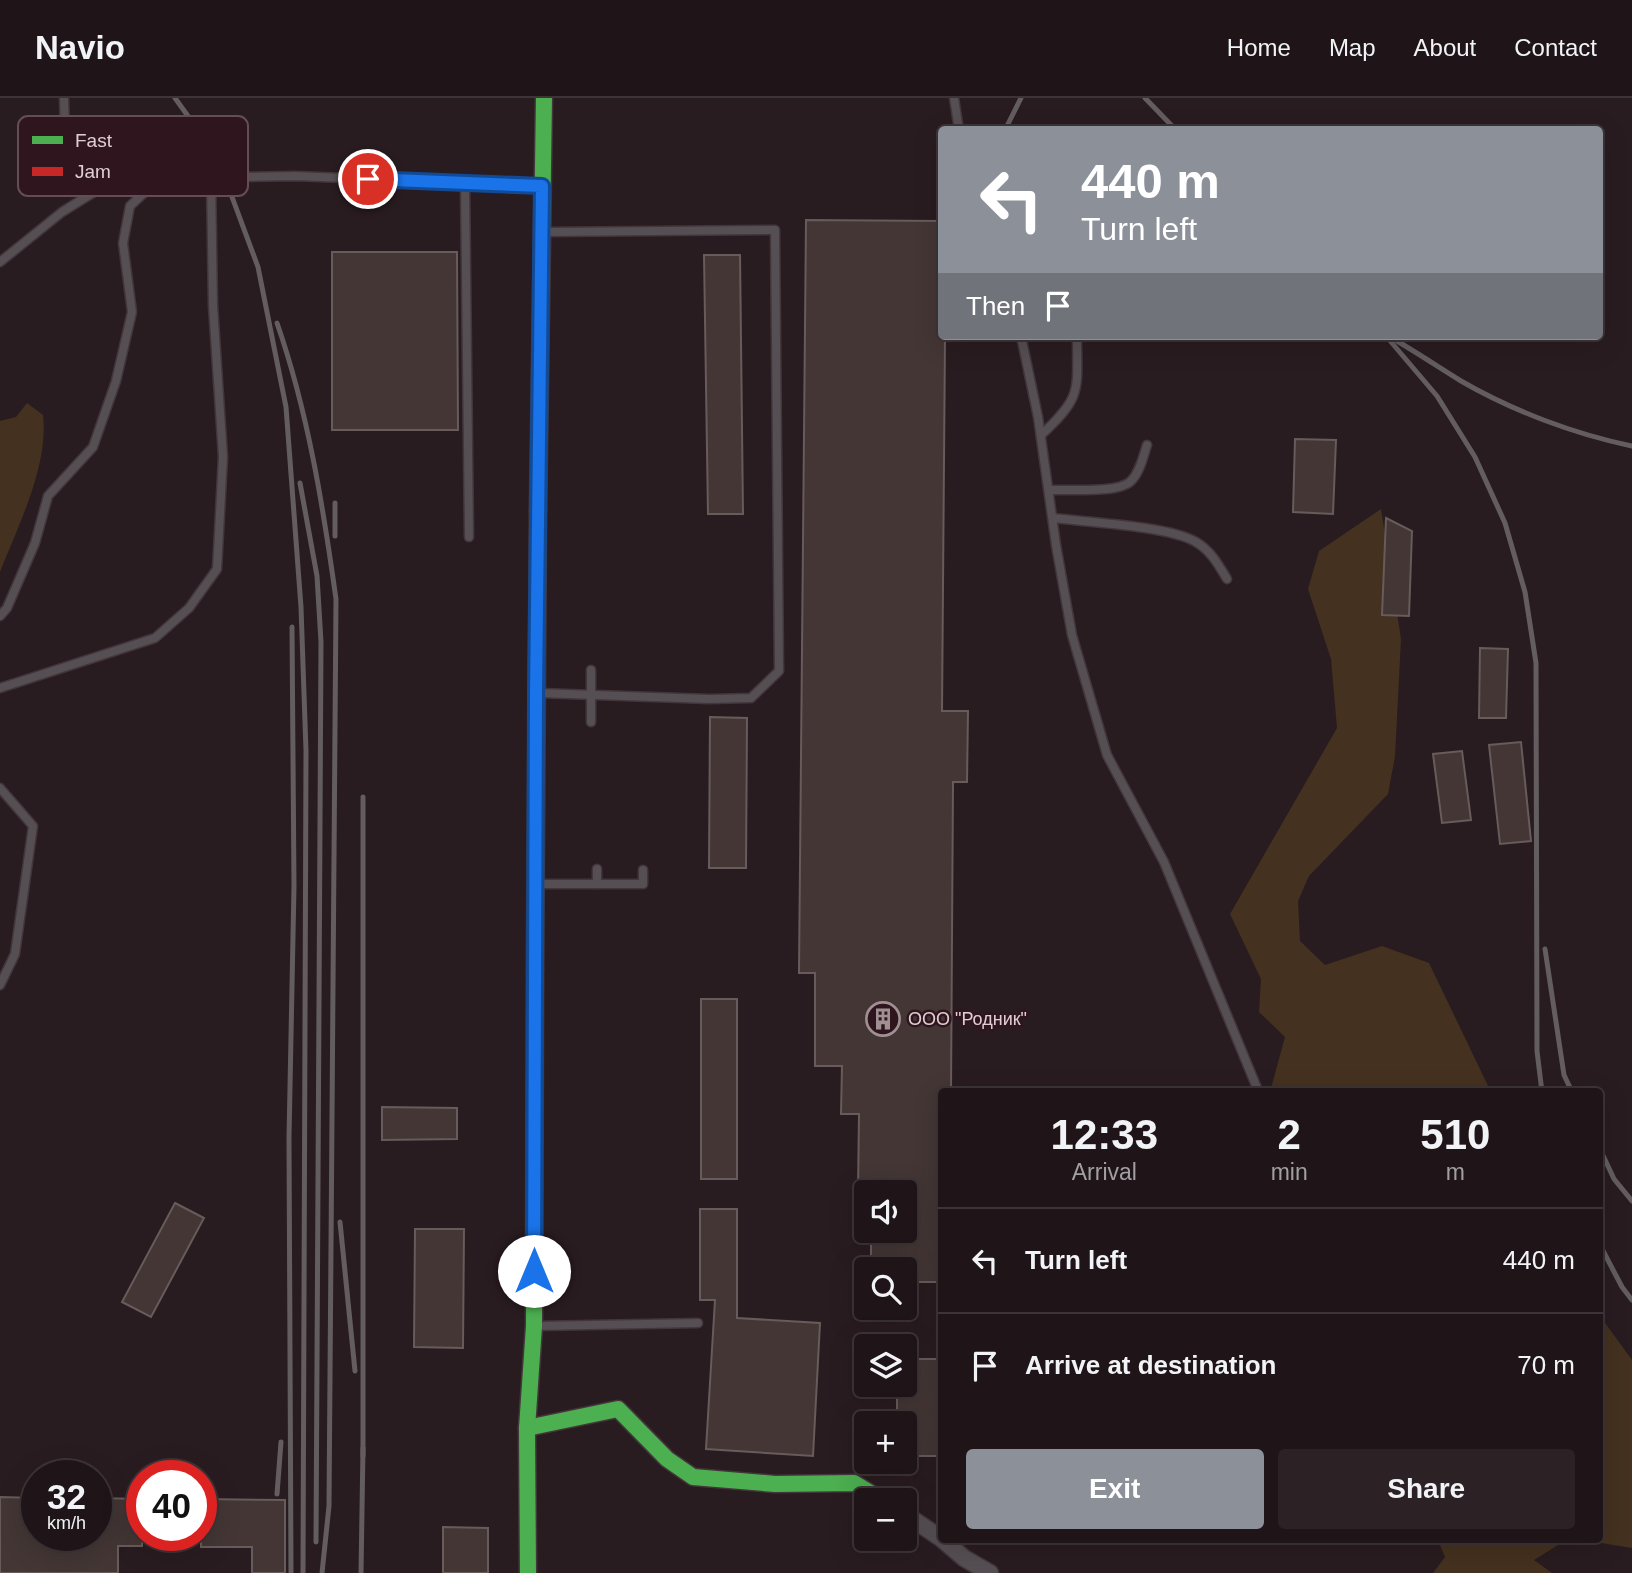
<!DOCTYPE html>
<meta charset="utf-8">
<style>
:root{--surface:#1f1518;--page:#2c2225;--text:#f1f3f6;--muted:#a19fa2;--line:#3c3437;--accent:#8c9099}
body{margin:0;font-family:Helvetica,sans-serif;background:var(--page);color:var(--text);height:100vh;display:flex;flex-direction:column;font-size:26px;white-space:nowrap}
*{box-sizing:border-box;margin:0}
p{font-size:23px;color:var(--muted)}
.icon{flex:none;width:38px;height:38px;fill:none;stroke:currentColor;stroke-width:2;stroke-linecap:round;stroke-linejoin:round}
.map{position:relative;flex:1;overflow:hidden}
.drawer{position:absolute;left:938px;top:990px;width:665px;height:455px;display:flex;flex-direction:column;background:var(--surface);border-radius:7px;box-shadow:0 7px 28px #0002,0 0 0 2px var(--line)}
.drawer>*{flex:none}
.top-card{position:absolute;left:938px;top:28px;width:665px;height:214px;border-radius:7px;box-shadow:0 7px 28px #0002,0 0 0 2px var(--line);background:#8c9099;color:#fff;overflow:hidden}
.buttons{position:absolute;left:854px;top:1082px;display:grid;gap:14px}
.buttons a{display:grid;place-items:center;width:63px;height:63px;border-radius:7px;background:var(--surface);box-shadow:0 7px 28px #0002,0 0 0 2px var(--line);font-size:35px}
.speed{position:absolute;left:21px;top:1362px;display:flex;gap:14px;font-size:35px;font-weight:700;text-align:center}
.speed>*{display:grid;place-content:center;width:91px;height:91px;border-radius:50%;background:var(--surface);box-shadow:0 7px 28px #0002,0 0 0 2px var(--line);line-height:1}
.speed small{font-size:18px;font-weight:400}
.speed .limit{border:10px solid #d22;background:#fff;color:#111}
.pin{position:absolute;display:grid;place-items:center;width:60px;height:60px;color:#fff;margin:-30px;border:4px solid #fff;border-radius:50%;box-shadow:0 2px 7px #0007}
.me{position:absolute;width:77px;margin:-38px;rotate:0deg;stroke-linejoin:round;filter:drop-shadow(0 0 5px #0008)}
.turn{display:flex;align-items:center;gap:24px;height:147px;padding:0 28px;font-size:32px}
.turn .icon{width:91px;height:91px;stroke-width:2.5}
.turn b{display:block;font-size:49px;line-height:60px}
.then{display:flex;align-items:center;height:66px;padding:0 28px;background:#0003;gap:14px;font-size:26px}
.eta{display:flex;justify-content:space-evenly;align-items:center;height:119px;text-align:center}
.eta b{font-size:42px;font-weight:800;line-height:49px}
.button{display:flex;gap:14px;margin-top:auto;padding:14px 28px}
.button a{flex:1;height:80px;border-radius:7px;background:var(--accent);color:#fff;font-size:28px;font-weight:800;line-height:80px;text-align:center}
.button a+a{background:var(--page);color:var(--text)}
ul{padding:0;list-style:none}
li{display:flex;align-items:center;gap:21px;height:105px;padding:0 28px;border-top:2px solid var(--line)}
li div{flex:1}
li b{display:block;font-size:26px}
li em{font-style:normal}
header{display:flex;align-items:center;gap:42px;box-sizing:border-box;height:98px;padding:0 35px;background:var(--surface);border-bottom:2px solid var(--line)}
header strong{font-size:33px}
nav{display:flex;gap:38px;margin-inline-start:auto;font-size:24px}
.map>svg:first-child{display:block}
</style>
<header>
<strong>Navio</strong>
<nav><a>Home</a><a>Map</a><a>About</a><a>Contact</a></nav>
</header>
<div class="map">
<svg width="1632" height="1475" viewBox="0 0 1632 1475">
<rect width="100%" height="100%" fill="#291c20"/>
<g fill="#44311f">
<path d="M27,305L43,317C49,367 18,428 0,474V323L16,319Z"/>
<path d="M1381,411L1401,541L1395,658L1388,696L1309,778L1298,803L1300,843L1325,867L1382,848L1429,865L1491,994H1270L1285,939L1259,914L1261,881L1230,816L1337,630L1331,561L1308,491L1319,453Z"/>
<path d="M1600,1218L1632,1262V1450L1583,1442H1600Z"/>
<path d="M1438,1442H1566L1534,1462L1552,1475H1433L1445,1459Z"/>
</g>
<g fill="#433635" stroke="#685b5b" stroke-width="2">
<path d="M806,122L942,123V238H945L942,613H968L967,684H953L951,994H942V1184H905V1171H871V1132H905V1094H858L859,1016H841L842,968H815V875H799Z"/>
<path d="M332,154H457L458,332H332Z"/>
<path d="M704,157H740L743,416H708Z"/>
<path d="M1295,341L1336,342L1333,416L1293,414Z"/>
<path d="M1386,420L1412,433L1409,518L1382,517Z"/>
<path d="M1480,550L1508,551L1506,620H1479Z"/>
<path d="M710,619L747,620L746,770H709Z"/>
<path d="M1521,644L1531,743L1500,746L1489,647Z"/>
<path d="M1462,653L1471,722L1442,725L1433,656Z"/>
<rect x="701" y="901" width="36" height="180"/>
<path d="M382,1009L457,1010V1041L382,1042Z"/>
<path d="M175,1105L204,1120L151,1219L122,1204Z"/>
<path d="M700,1111H737V1220L820,1225L813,1358L706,1351L715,1202H700Z"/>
<path d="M415,1131H464L463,1250L414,1249Z"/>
<path d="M905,1261H942V1358H905V1325H897V1286H905Z"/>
<path d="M0,1399L37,1400V1437H96V1400L142,1401V1448H118V1475H0Z"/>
<path d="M201,1401L285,1402V1475H252V1449H201Z"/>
<path d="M443,1429L488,1430V1475H443Z"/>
</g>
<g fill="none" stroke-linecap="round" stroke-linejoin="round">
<g stroke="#42363a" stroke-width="11">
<g id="lane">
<path d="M64,0L65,33L92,95"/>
<path d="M954,0L959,32"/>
<path d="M465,85L469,439"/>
<path d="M0,164L62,114L115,81L295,78L540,88"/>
<path d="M1021,238L1038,319L1056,447L1072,537L1107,657L1164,764L1257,990"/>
<path d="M1041,337C1083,298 1077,293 1077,238"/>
<path d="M1049,392C1068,391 1118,396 1131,383C1140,374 1143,359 1147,347"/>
<path d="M1053,420C1086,424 1170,428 1196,444C1211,453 1218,466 1227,481"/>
<path d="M0,518L7,510L35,445L48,398L93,349L116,283L132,214L123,145L130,108L160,80"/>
<path d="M0,590L155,540L189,510L217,471L223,359L213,208L211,80"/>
<path d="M539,595L709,601L751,600L779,573L775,132L546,134"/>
<path d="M591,624V572"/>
<path d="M0,690L33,728L15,856L0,887"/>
<path d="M538,786H643V772"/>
<path d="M597,786V771"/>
<path d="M537,1228L698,1225"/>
</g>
</g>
<g stroke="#42363a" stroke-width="19">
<g id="street">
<path d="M905,1416L942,1441"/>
<path d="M943,1442L964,1460L990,1475"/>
</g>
</g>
<g stroke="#42363a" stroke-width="19">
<g id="fast">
<path d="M538,412L544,0"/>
<path d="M527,1330L618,1311L667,1361L693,1379L775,1386L854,1385L882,1402"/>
<path d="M528,1475L527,1330L534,1228L535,870"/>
</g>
</g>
<g stroke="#42363a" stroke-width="19">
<path id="jam" d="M535,870L538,412"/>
</g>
<use href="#lane" stroke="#554e52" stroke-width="8"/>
<use href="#street" stroke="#554e52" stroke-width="16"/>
<use href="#fast" stroke="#4caf50" stroke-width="16"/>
<use href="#jam" stroke="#c62828" stroke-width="16"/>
<g stroke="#635d60" stroke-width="5">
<path d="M175,0L198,32L225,80L258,169L286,309L301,509L306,653L303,1475"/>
<path d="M1145,0L1176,32"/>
<path d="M1005,32L1021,0"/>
<path d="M277,225C308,314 323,408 336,501L329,1408L322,1475"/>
<path d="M1386,238L1437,298L1475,359L1505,425L1525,494L1536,565L1537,953L1542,994"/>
<path d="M1397,243C1419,256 1440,270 1461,283C1513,313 1574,336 1632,348"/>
<path d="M300,385L317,478L321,544L316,1444"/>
<path d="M335,405V438"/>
<path d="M363,699V1358"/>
<path d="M1545,851L1564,977L1572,994"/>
<path d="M1600,1051L1614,1081L1632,1103"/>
<path d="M340,1124L355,1273"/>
<path d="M1600,1147L1622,1189L1632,1202"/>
<path d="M277,1396L281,1344"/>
<path d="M291,1475L289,1039L294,788L292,529"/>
<path d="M361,1475L363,1350"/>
</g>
</g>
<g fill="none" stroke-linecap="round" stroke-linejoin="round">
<g stroke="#114b97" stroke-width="18">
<path id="route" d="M368,81L542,88L536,595L534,1173"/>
</g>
<use href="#route" stroke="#1a73e8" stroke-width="12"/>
</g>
<defs>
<g id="building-ring" transform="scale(1.75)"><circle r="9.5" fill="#2f161e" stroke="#a09094" stroke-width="1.5"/><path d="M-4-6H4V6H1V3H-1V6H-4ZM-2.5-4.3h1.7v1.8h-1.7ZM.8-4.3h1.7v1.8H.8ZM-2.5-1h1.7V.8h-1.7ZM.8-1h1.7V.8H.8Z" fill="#a09094"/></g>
</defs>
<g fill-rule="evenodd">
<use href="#building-ring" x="883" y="921"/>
</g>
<g text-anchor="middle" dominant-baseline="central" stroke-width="5" stroke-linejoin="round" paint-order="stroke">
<g font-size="18" fill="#e0ced3" stroke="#2f161e" text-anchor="start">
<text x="908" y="921">ООО "Родник"</text>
</g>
</g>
<rect x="18" y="18" width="230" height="80" rx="10" fill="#2f161e" stroke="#644d54" stroke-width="2"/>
<rect x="32" y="38" width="31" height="8" fill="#4caf50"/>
<rect x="32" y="69" width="31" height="9" fill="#c62828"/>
<g font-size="19" fill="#e0ced3">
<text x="75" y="49">Fast</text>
<text x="75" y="80">Jam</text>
</g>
</svg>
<div class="buttons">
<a><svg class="icon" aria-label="sound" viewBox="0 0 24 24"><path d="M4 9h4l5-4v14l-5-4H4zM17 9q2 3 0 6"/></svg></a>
<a><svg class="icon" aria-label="search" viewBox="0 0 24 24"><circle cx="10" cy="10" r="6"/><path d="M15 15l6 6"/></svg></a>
<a><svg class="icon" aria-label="layers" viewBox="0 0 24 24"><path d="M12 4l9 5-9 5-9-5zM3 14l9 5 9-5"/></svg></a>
<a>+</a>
<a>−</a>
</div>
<div class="speed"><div>32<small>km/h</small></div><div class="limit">40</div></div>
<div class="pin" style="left:368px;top:81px;background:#d93025"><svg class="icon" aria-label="arrive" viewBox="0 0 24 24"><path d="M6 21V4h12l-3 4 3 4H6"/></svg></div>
<svg class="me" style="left:534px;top:1173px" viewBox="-20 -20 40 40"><circle r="19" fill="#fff"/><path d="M0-13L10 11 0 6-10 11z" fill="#1a73e8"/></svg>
<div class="top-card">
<div class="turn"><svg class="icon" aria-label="left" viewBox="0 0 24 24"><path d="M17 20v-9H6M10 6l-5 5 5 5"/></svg><div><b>440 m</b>Turn left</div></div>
<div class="then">Then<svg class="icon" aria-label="arrive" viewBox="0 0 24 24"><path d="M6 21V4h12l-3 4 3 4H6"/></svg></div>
</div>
<section class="drawer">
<div class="eta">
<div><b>12:33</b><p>Arrival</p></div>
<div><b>2</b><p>min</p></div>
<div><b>510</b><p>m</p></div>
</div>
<ul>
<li><svg class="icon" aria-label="left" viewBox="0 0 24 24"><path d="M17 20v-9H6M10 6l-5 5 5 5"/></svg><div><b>Turn left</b></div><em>440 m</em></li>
<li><svg class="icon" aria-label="arrive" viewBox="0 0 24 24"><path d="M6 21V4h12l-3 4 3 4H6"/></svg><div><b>Arrive at destination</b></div><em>70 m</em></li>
</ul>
<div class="button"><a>Exit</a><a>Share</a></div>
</section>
</div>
